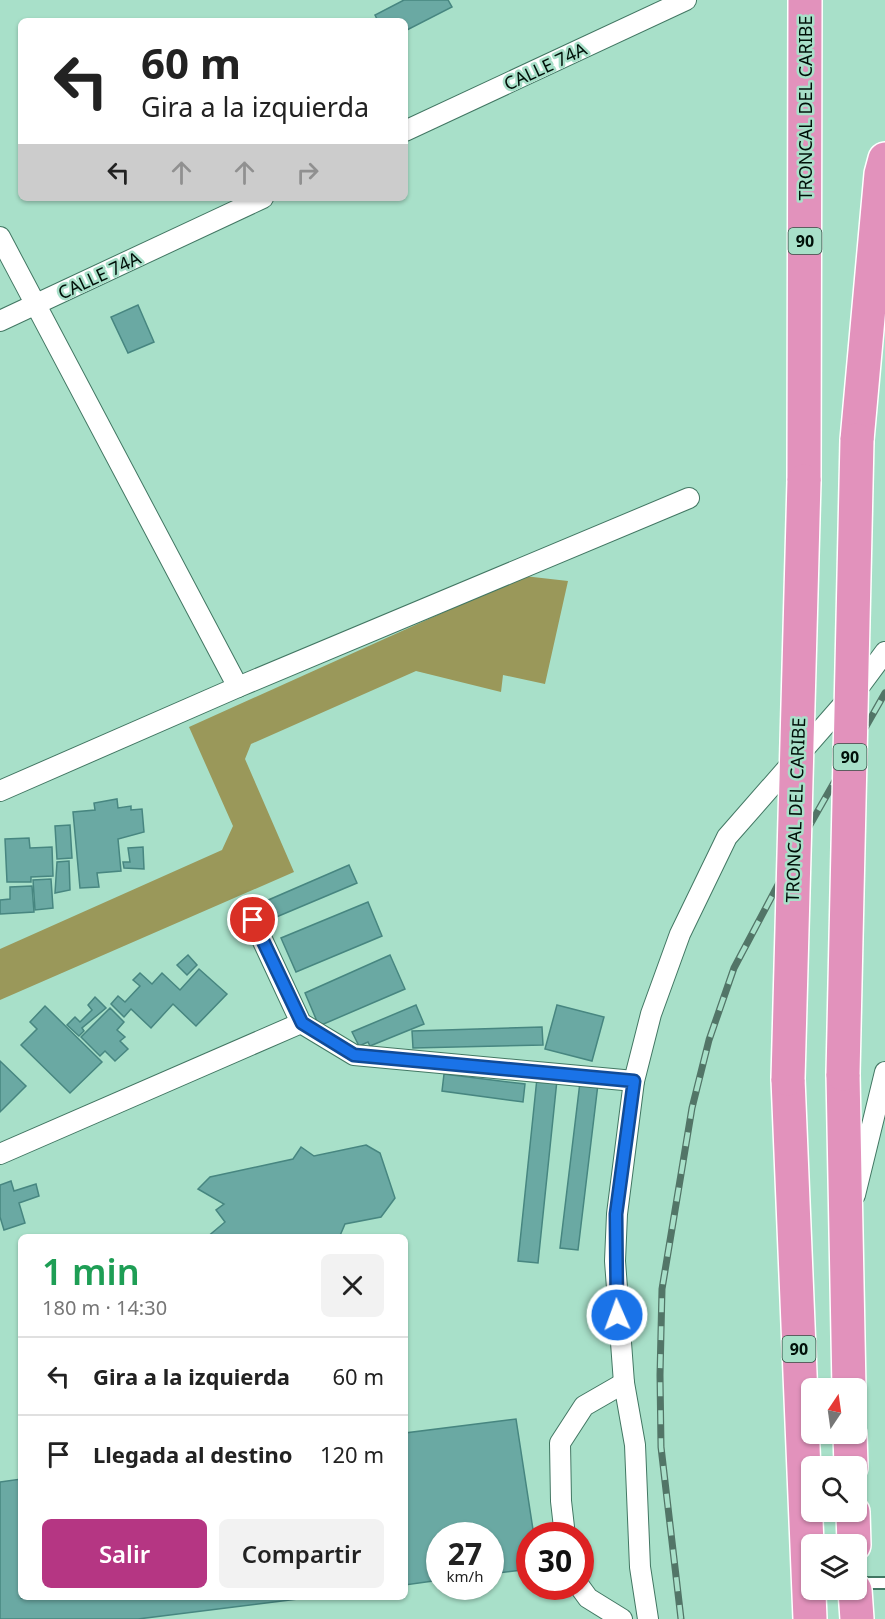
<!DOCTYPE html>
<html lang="es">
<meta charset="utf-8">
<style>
:root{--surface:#fff;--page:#f2f2f2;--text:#222;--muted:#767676;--line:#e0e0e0;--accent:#b53683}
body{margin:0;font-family:"Noto Sans",sans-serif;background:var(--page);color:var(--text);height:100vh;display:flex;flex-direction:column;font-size:22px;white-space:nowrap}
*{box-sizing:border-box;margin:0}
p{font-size:20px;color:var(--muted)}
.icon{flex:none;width:33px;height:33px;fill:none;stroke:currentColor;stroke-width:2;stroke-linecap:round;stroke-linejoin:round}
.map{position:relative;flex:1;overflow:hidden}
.drawer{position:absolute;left:18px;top:1234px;width:390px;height:366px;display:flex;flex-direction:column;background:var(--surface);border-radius:9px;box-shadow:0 2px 4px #0004}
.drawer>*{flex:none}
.hud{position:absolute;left:18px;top:18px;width:390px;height:183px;border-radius:9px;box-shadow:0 2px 4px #0004;background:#fff;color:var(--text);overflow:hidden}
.needle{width:39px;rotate:13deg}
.controls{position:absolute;left:801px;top:1378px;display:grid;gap:12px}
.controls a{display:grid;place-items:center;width:66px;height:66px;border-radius:9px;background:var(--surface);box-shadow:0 2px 4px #0004;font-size:30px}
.speed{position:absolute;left:426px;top:1522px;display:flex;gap:12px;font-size:30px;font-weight:700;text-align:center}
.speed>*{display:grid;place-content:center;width:78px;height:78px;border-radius:50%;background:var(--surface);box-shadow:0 2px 4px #0004;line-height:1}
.speed small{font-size:15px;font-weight:400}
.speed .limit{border:9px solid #d22;background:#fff;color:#111}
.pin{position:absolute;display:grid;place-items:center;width:51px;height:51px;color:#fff;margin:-26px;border:3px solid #fff;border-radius:50%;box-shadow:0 2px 6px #0007}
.me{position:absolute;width:66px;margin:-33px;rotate:358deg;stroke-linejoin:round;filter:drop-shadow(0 0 4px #0008)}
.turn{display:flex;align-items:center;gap:21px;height:126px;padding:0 24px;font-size:27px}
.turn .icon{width:78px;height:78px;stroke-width:2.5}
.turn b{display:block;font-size:42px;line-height:51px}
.lanes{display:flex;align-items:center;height:57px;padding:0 24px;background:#0003;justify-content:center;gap:30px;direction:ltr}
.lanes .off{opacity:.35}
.round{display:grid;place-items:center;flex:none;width:63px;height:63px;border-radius:9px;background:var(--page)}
.overview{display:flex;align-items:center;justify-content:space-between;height:102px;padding:0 24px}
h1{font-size:36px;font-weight:600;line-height:45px;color:#1e9e55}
.action{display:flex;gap:12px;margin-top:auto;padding:12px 24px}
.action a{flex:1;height:69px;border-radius:9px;background:var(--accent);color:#fff;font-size:24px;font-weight:600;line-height:69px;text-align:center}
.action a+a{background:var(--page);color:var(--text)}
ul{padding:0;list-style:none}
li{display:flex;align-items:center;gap:18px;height:78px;padding:0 24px;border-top:2px solid var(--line)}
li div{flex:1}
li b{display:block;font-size:22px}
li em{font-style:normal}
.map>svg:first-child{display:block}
</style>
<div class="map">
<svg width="885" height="1619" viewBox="0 0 885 1619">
<rect width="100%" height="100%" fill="#a8e0c9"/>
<path fill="#9a985a" d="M524,576L568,581L545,684L503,675L501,692L416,671L251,744L245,759L294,872L0,1000V949L222,850L233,826L189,727Z"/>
<g fill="#6aa9a3" stroke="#478680" stroke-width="1.5">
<path d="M404,0H448L452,7L405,31V21H378L375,15Z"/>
<path d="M138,305L154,342L128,353L111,317Z"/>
<path d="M117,799L118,808L131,806V810L142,809L144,832L118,839L121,871L97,873L99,887L80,888L73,812L95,810L94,803Z"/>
<path d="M70,825L72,858L57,859L55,826Z"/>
<path d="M29,838L30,848L52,847L53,876L31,877V882H7L5,839Z"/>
<path d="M143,847L144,869L124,868L123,862H130L128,848Z"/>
<path d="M69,861L70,890L55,893L57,862Z"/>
<path d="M349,865L357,883L274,918L266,901Z"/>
<path d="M51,879L53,908L35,910L33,880Z"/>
<path d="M32,886L34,912L0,914V900L10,899V887Z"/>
<path d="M368,902L382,936L296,972L281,938Z"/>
<path d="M188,955L197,965L187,975L177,965Z"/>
<path d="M390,955L405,989L319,1026L305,993Z"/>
<path d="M199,969L227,994L196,1026L173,1004L151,1028L131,1009L124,1017L111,1004L118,996L125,1002L140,986L133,980L140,973L152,984L162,973L180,990Z"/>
<path d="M95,997L106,1008L82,1028L84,1031L79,1036L67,1025L75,1017L80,1022L92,1010L88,1005Z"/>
<path d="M416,1005L424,1024L370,1046L368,1042L359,1046L352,1032Z"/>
<path d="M557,1005L604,1017L592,1061L545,1049Z"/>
<path d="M45,1006L102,1062L70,1093L21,1045L37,1029L30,1022Z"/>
<path d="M110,1008L124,1022L117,1030L125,1037L120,1041L128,1049L115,1061L105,1051L100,1056L81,1037Z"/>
<path d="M542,1027L543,1045L413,1048L412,1031Z"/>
<path d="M0,1061L26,1086L0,1112Z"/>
<path d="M444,1074L525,1084L523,1102L442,1091Z"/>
<path d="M537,1078L557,1080L538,1263L518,1261Z"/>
<path d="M580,1082L598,1084L578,1250L560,1248Z"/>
<path d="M366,1145L380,1153L395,1198L381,1217L345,1224L339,1238H206L225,1222L216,1210L224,1204L198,1189L210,1177L293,1159L301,1147L314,1156Z"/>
<path d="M11,1181L14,1191L36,1184L39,1196L19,1203L25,1223L4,1230L0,1217V1185Z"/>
<path d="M516,1419L534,1536H530V1569L490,1574V1536H440V1580L405,1585V1433Z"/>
<path d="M21,1479V1598H306L138,1619H0V1482Z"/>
</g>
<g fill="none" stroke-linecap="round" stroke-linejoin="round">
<g stroke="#427763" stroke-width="14">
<path id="service" d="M857,1583H885"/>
</g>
<g stroke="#427763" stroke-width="22">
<g id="minor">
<path d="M405,131L686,0"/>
<path d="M0,237L238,687"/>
<path d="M0,321L263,198"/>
<path d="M0,791L238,687L689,498"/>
<path d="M253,920L301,1023L354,1055L634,1081"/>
<path d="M0,1154L301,1023"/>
<path d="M855,1195L885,1072"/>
<path d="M565,1536L561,1501L560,1443L584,1406L624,1383"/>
<path d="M580,1587L588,1598L622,1619"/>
<path d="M648,1619L640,1567L635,1445L624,1383L615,1261L617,1214L634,1081L651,1014L680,934L727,837L862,683L885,652"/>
</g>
</g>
<g stroke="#fff" stroke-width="36">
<g id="trunk">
<path d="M857,440L881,174L885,159"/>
<path d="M804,481L805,0"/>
<path d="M843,1074L849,1389"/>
<path d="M788,1079L810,1619"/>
<path d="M850,1434L851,1467"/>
<path d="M853,1512L854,1545"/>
<path d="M855,1590L857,1619"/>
</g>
</g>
<use href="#service" stroke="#fff" stroke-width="10"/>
<use href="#minor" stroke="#fff" stroke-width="20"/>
<use href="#trunk" stroke="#e292bc" stroke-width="33"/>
<g stroke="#527567" stroke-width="7">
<path id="rail" d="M681,1619L661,1447L660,1375L662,1289L692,1108L709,1040L734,968L807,830L885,693"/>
</g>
<use href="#rail" stroke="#a8e0c9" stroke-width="4.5" stroke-dasharray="14" stroke-linecap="butt"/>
<g stroke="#fff" stroke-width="36" stroke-linecap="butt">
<g id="trunk-bridge">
<path d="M843,1074L857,440"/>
<path d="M788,1079L804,481"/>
</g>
</g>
<use href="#trunk-bridge" stroke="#e292bc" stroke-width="33"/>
</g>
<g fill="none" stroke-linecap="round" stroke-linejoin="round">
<g stroke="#114b97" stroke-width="15">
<path id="route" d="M253,920L302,1023L354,1055L634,1081L616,1214L617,1315"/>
</g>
<use href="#route" stroke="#1a73e8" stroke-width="10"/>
</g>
<g text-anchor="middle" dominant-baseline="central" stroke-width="5" stroke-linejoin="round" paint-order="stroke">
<g fill="#a8e0c9" stroke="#324e42" stroke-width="1.5">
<rect x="788.5" y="228" width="33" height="26" rx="4.5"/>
<rect x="833.5" y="744" width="33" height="26" rx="4.5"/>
<rect x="782.5" y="1336" width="33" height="26" rx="4.5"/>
</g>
<g font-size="16" font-weight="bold" fill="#000f08">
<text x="805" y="241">90</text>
<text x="850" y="757">90</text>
<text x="799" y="1349">90</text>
</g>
<g font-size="18" fill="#000f08" stroke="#a8e0c9">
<text transform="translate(545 66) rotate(-25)">CALLE 74A</text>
<text transform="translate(805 108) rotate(-90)">TRONCAL DEL CARIBE</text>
<text transform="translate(99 275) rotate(-25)">CALLE 74A</text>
<text transform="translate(795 810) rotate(-88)">TRONCAL DEL CARIBE</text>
</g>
</g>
</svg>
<div class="controls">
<a><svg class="needle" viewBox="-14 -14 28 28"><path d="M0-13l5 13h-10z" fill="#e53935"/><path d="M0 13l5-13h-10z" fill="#767676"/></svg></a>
<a><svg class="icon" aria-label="search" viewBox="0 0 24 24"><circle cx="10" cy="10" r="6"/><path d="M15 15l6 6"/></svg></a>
<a><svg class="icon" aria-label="layers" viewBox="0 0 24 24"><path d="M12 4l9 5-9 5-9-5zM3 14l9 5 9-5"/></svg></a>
</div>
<div class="speed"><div>27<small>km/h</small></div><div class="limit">30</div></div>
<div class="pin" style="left:253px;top:920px;background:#d93025"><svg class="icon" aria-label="arrive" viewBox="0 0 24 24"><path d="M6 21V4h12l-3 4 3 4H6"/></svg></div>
<svg class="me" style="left:617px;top:1315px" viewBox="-20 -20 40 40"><circle r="17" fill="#1a73e8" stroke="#fff" stroke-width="3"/><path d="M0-11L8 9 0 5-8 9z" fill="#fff"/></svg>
<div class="hud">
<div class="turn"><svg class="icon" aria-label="left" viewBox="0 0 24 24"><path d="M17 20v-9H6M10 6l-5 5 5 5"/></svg><div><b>60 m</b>Gira a la izquierda</div></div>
<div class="lanes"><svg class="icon" aria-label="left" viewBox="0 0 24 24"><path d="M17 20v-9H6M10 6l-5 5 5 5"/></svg><svg class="icon off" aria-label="ahead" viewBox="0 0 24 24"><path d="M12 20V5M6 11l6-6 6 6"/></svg><svg class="icon off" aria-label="ahead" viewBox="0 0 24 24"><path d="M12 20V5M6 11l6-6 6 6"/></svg><svg class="icon off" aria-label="right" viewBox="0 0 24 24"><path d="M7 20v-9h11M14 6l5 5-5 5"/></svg></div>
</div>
<section class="drawer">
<div class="overview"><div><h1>1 min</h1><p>180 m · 14:30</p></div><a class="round"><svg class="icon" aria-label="close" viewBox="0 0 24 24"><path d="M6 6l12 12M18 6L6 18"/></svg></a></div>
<ul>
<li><svg class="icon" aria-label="left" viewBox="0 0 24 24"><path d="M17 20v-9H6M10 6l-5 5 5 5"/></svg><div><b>Gira a la izquierda</b></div><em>60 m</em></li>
<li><svg class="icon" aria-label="arrive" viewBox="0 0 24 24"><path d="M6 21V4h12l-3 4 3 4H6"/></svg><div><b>Llegada al destino</b></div><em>120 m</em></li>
</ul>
<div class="action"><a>Salir</a><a>Compartir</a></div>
</section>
</div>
